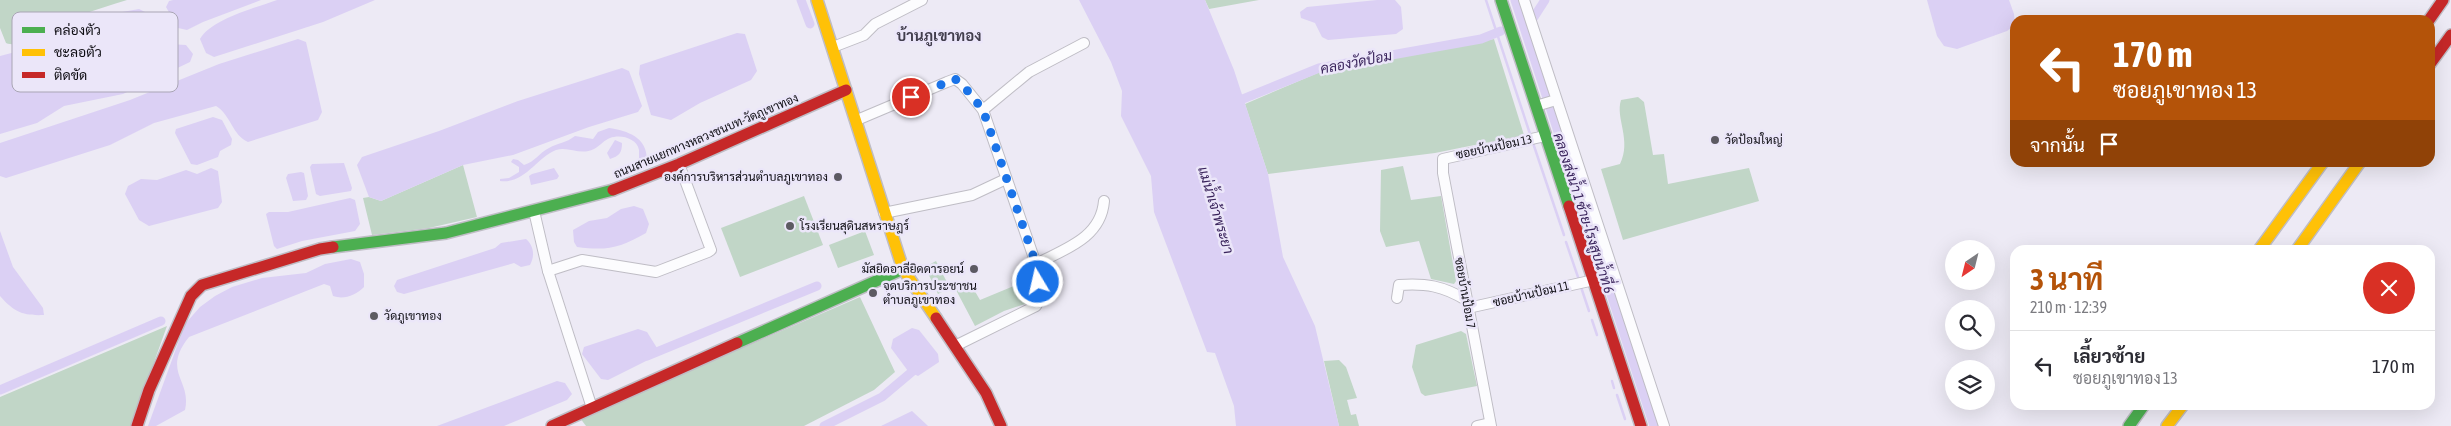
<!DOCTYPE html>
<html lang="th">
<meta charset="utf-8">
<style>
:root{--surface:#fff;--page:#f2f2f3;--text:#2b2b33;--muted:#7c7c81;--line:#e1e1e2;--accent:#b45309}
body{margin:0;font-family:"Asap Condensed",Sarabun,sans-serif;background:var(--page);color:var(--text);height:100vh;display:flex;flex-direction:column;font-size:19px;white-space:nowrap}
*{box-sizing:border-box;margin:0}
p{font-size:16px;color:var(--muted)}
.icon{flex:none;width:28px;height:28px;fill:none;stroke:currentColor;stroke-width:2;stroke-linecap:round;stroke-linejoin:round}
.map{position:relative;flex:1;overflow:hidden}
.details{position:absolute;left:2010px;top:245px;width:425px;height:165px;display:flex;flex-direction:column;background:var(--surface);border-radius:15px;box-shadow:0 5px 20px #0002}
.details>*{flex:none}
.banner{position:absolute;left:2010px;top:15px;width:425px;height:152px;border-radius:15px;box-shadow:0 5px 20px #0002;background:#b45309;color:#fff;overflow:hidden}
.needle{width:32px;rotate:215deg}
.controls{position:absolute;left:1945px;top:240px;display:grid;gap:10px}
.controls a{display:grid;place-items:center;width:50px;height:50px;border-radius:50%;background:var(--surface);box-shadow:0 5px 20px #0002;font-size:25px}
.pin{position:absolute;display:grid;place-items:center;width:42px;height:42px;color:#fff;margin:-21px;border:2px solid #fff;border-radius:50%;box-shadow:0 1px 5px #0007}
.me{position:absolute;width:55px;margin:-28px;rotate:351deg;stroke-linejoin:round;filter:drop-shadow(0 0 4px #0008)}
.turn{display:flex;align-items:center;gap:18px;height:105px;padding:0 20px;font-size:22px}
.turn .icon{width:65px;height:65px;stroke-width:2.5}
.turn b{display:block;font-size:35px;line-height:42px}
.then{display:flex;align-items:center;height:48px;padding:0 20px;background:#0003;gap:10px;font-size:19px}
.round{display:grid;place-items:center;flex:none;width:52px;height:52px;border-radius:26px;background:var(--page)}
.summary{display:flex;align-items:center;justify-content:space-between;height:85px;padding:0 20px}
h1{font-size:30px;font-weight:700;line-height:38px;color:var(--accent)}
ul{padding:0;list-style:none}
li{display:flex;align-items:center;gap:15px;height:70px;padding:0 20px;border-top:1px solid var(--line)}
li div{flex:1}
li b{display:block;font-size:19px}
li em{font-style:normal}
.map>svg:first-child{display:block}
</style>
<div class="map">
<svg width="2451" height="426" viewBox="0 0 2451 426">
<rect width="100%" height="100%" fill="#edeaf5"/>
<g fill="#c1d6c7">
<path d="M0,0H127C111,5 94,10 78,16C58,23 27,51 6,43L0,28Z"/>
<path d="M1205,0H1259L1209,9Z"/>
<path d="M1494,39L1524,135L1435,153L1268,174L1245,104L1320,72Z"/>
<path d="M1638,97L1644,102L1653,155L1664,154L1668,184L1749,168L1759,201L1623,240L1601,169L1620,164C1632,140 1615,118 1621,100Z"/>
<path d="M463,165L477,217L429,228L372,235L363,198L369,197L381,201Z"/>
<path d="M1403,166L1411,200L1441,196L1456,281L1454,284L1431,279L1419,241L1386,247L1380,231L1381,170Z"/>
<path d="M804,196L823,245L740,277L721,228Z"/>
<path d="M865,231L874,255L838,268L829,245Z"/>
<path d="M936,261L950,288L938,294L925,267Z"/>
<path d="M1028,280L1031,302L1004,311L975,326L955,288L969,281L980,300Z"/>
<path d="M860,297L895,372L874,390L804,426H586L580,418Z"/>
<path d="M167,326L140,401L133,426H0V397Z"/>
<path d="M1461,331L1466,334L1477,386L1425,396L1421,393L1412,367L1416,345Z"/>
<path d="M1339,360L1346,367L1357,398L1347,400L1351,415L1356,414L1359,426H1339L1324,361Z"/>
</g>
<g fill="#dbd0f4">
<path d="M173,0H261L203,22L187,30L178,28L166,7L169,1Z"/>
<path d="M277,0H375L323,22L214,57L206,53L200,39C212,19 255,8 277,0Z"/>
<path d="M1079,0H1205L1234,70L1268,174L1283,257L1315,326L1339,426H1236L1234,406L1215,353L1207,352L1154,212L1151,176L1121,116L1122,91L1111,62Z"/>
<path d="M1377,0H1395L1401,7L1403,29L1396,34L1328,40L1322,37L1315,23L1301,18L1300,12L1307,7Z"/>
<path d="M1927,0H2009L2014,14L2015,25L2007,31L1957,49L1944,46L1937,36Z"/>
<path d="M139,9L155,17C160,39 162,44 186,45L193,54L190,62L123,94L64,106L37,123L0,134V56L42,45L100,16Z"/>
<path d="M737,33L745,34L757,71L751,80L700,103L671,120L651,115L639,74L640,65Z"/>
<path d="M298,39L306,42L322,112L318,120L248,142C232,135 231,115 216,106L154,123L110,145L6,178L0,176V143L130,100L219,64Z"/>
<path d="M622,68L629,71L642,106L638,112L589,127L513,155L463,165L381,201L369,197L357,165L362,157L439,131L518,101Z"/>
<path d="M213,117L222,120L232,139L231,145L220,151L218,157L197,165L191,164L175,133L176,129Z"/>
<path d="M609,128C628,131 647,137 647,160L644,163L639,162C639,158 639,154 639,150C637,138 620,134 610,138C604,140 600,146 594,149C580,156 569,146 556,150C536,158 525,184 500,181V179L509,178L519,172V167L511,162L513,159L518,160L524,165C535,162 539,153 549,148C558,143 566,143 575,136L593,139L598,132Z"/>
<path d="M615,140L622,143C622,153 619,156 610,159L607,153Z"/>
<path d="M344,163L352,188L351,191L320,196L316,194L310,167L312,164Z"/>
<path d="M211,168L218,171L222,202L218,208L149,226L139,220L125,194L128,186L141,179L157,180L186,170L197,174Z"/>
<path d="M554,168L559,176L557,179L531,185L529,176L532,174Z"/>
<path d="M301,172L304,173L308,196L306,200L293,201L286,178L288,174Z"/>
<path d="M350,198L355,200L360,224L355,231L302,241L277,249L274,246L266,214L269,212H288Z"/>
<path d="M634,206L643,209L649,224L646,233C620,248 607,251 577,247L574,242L573,230L589,221L607,218L621,209Z"/>
<path d="M0,231L13,267L43,308L44,315C23,316 14,312 0,296Z"/>
<path d="M526,239C534,246 535,256 530,265L521,267L514,263L404,294L397,292L394,286L397,280L495,248L501,243Z"/>
<path d="M351,259L360,262L364,274V287C356,295 344,300 333,296L330,286L324,284L189,337C161,372 192,380 185,410L156,426H148L185,324L200,307L215,296L232,287L262,278L306,273L325,264Z"/>
<path d="M912,328L919,330L938,354L939,362L918,376L908,371L891,348L893,339Z"/>
<path d="M638,329L647,332L657,348L656,356L608,380L601,379L582,354L584,347Z"/>
<path d="M557,381L565,383L572,394L567,400L504,426H437Z"/>
<path d="M912,411L928,426H881Z"/>
</g>
<g fill="none" stroke-linecap="round" stroke-linejoin="round">
<g stroke="#dbd0f4" stroke-width="2.5">
<path d="M1486,0L1530,134"/>
<path d="M1533,143L1564,235"/>
<path d="M1566,242L1579,280"/>
<path d="M1581,287L1589,311"/>
<path d="M1592,320L1597,335"/>
<path d="M1612,381L1614,388"/>
<path d="M1617,395L1625,419"/>
</g>
<g stroke="#dbd0f4" stroke-width="9">
<path d="M801,0L810,24"/>
<path d="M1515,0L1654,426"/>
<path d="M1534,17L1545,0"/>
<path d="M1233,103L1319,68L1481,39L1501,31"/>
<path d="M647,356L817,286"/>
<path d="M0,390L161,321"/>
<path d="M824,426L882,397L920,365"/>
</g>
<g stroke="#bfbdc5" stroke-width="12">
<g id="street">
<path d="M1524,0L1664,426"/>
<path d="M833,47L864,35L875,24L922,0"/>
<path d="M1536,106L1556,100"/>
<path d="M983,110L1029,72L1084,43"/>
<path d="M857,120L947,82L955,79L962,84L983,110L1036,264"/>
<path d="M534,211L548,271L592,408"/>
<path d="M884,213L972,195L1006,179"/>
<path d="M548,271L582,260L656,272L708,252L711,250L679,164"/>
<path d="M1397,298L1399,285C1426,283 1443,286 1466,300"/>
<path d="M1468,308L1594,280"/>
<path d="M955,346L1036,306L1039,300L1036,264C1065,249 1101,238 1104,201"/>
<path d="M1477,426L1490,423"/>
<path d="M1491,426L1443,173V159L1545,136"/>
</g>
</g>
<g stroke="#bfbdc5" stroke-width="14">
<g id="fast">
<path d="M1501,0L1569,206"/>
<path d="M333,247L446,233L613,190"/>
<path d="M737,343L903,269"/>
<path d="M2129,426L2144,405"/>
</g>
</g>
<g stroke="#bfbdc5" stroke-width="14">
<g id="slow">
<path d="M817,0L903,269L936,318"/>
<path d="M2259,250L2323,162"/>
<path d="M2297,250L2360,162"/>
<path d="M2167,426L2183,405"/>
</g>
</g>
<g stroke="#bfbdc5" stroke-width="14">
<g id="jam">
<path d="M2429,20L2443,0"/>
<path d="M2430,64L2451,35"/>
<path d="M613,190L679,164L846,90"/>
<path d="M1569,206L1641,426"/>
<path d="M936,318L986,393L1001,426"/>
<path d="M137,426L149,390L191,296L202,285L320,249L333,247"/>
<path d="M552,426L737,343"/>
</g>
</g>
<use href="#street" stroke="#fcfcfe" stroke-width="10"/>
<use href="#fast" stroke="#4caf50" stroke-width="11"/>
<use href="#slow" stroke="#ffc107" stroke-width="11"/>
<use href="#jam" stroke="#c62828" stroke-width="11"/>
</g>
<g fill="none" stroke-linecap="round" stroke-linejoin="round">
<path stroke="#1a73e8" stroke-width="9" stroke-dasharray="0 16.2" d="M911,97L955,79L962,84L983,110L1036,264L1038,282"/>
</g>
<g fill="#5c5a62" stroke="#ebe6f9" stroke-width="2">
<circle cx="1715" cy="140" r="5"/>
<circle cx="838" cy="177" r="5"/>
<circle cx="790" cy="226" r="5"/>
<circle cx="974" cy="269" r="5"/>
<circle cx="873" cy="293" r="5"/>
<circle cx="374" cy="316" r="5"/>
</g>
<g text-anchor="middle" dominant-baseline="central" stroke-width="5" stroke-linejoin="round" paint-order="stroke">
<g font-size="12" fill="#0e0d13" stroke="#ebe6f9">
<text transform="translate(706 136) rotate(-23)">ถนนสายแยกทางหลวงชนบท-วัดภูเขาทอง</text>
<text transform="translate(1494 147) rotate(-12)">ซอยบ้านป้อม 13</text>
<text transform="translate(1465 293) rotate(80)">ซอยบ้านป้อม 7</text>
<text transform="translate(1531 294) rotate(-13)">ซอยบ้านป้อม 11</text>
</g>
<g font-size="12" fill="#0e0d13" stroke="#ebe6f9" text-anchor="start">
<text x="1725" y="140">วัดป้อมใหญ่</text>
<text x="828" y="177" text-anchor="end">องค์การบริหารส่วนตำบลภูเขาทอง</text>
<text x="800" y="226">โรงเรียนสุดินสหราษฎร์</text>
<text x="964" y="269" text-anchor="end">มัสยิดอาลียิดดารอยน์</text>
<text x="883" y="286">จุดบริการประชาชน<tspan x="883" dy="14">ตำบลภูเขาทอง</tspan></text>
<text x="384" y="316">วัดภูเขาทอง</text>
</g>
<g font-size="14" font-style="italic" fill="#39235b" stroke="#ebe6f9">
<text transform="translate(1356 62) rotate(-11)">คลองวัดป้อม</text>
<text transform="translate(1216 210) rotate(73)">แม่น้ำเจ้าพระยา</text>
<text transform="translate(1584 213) rotate(72)">คลองส่งน้ำ 1 ซ้าย-โรงสูบน้ำที่ 6</text>
</g>
<g font-size="15" font-weight="bold" fill="#423e4d" stroke="#ebe6f9">
<text x="939" y="35">บ้านภูเขาทอง</text>
</g>
</g>
<rect x="12" y="12" width="166" height="80" rx="8" fill="#ebe6f9" stroke="#a9a5b4" stroke-width="1"/>
<rect x="22" y="27" width="23" height="6" fill="#4caf50"/>
<rect x="22" y="49" width="23" height="7" fill="#ffc107"/>
<rect x="22" y="72" width="23" height="6" fill="#c62828"/>
<g font-size="14" fill="#0e0d13">
<text x="54" y="35">คล่องตัว</text>
<text x="54" y="57">ชะลอตัว</text>
<text x="54" y="80">ติดขัด</text>
</g>
</svg>
<div class="controls">
<a><svg class="needle" viewBox="-14 -14 28 28"><path d="M0-13l5 13h-10z" fill="#e53935"/><path d="M0 13l5-13h-10z" fill="#7c7c81"/></svg></a>
<a><svg class="icon" aria-label="search" viewBox="0 0 24 24"><circle cx="10" cy="10" r="6"/><path d="M15 15l6 6"/></svg></a>
<a><svg class="icon" aria-label="layers" viewBox="0 0 24 24"><path d="M12 4l9 5-9 5-9-5zM3 14l9 5 9-5"/></svg></a>
</div>
<div class="pin" style="left:911px;top:97px;background:#d93025"><svg class="icon" aria-label="arrive" viewBox="0 0 24 24"><path d="M6 21V4h12l-3 4 3 4H6"/></svg></div>
<svg class="me" style="left:1038px;top:282px" viewBox="-20 -20 40 40"><circle r="17" fill="#1a73e8" stroke="#fff" stroke-width="3"/><path d="M0-11L8 9 0 5-8 9z" fill="#fff"/></svg>
<div class="banner">
<div class="turn"><svg class="icon" aria-label="left" viewBox="0 0 24 24"><path d="M17 20v-9H6M10 6l-5 5 5 5"/></svg><div><b>170 m</b>ซอยภูเขาทอง 13</div></div>
<div class="then">จากนั้น<svg class="icon" aria-label="arrive" viewBox="0 0 24 24"><path d="M6 21V4h12l-3 4 3 4H6"/></svg></div>
</div>
<section class="details">
<div class="summary"><div><h1>3 นาที</h1><p>210 m · 12:39</p></div><a class="round" style="background:#d93025;color:#fff"><svg class="icon" aria-label="close" viewBox="0 0 24 24"><path d="M6 6l12 12M18 6L6 18"/></svg></a></div>
<ul>
<li><svg class="icon" aria-label="left" viewBox="0 0 24 24"><path d="M17 20v-9H6M10 6l-5 5 5 5"/></svg><div><b>เลี้ยวซ้าย</b><p>ซอยภูเขาทอง 13</p></div><em>170 m</em></li>
</ul>
</section>
</div>
